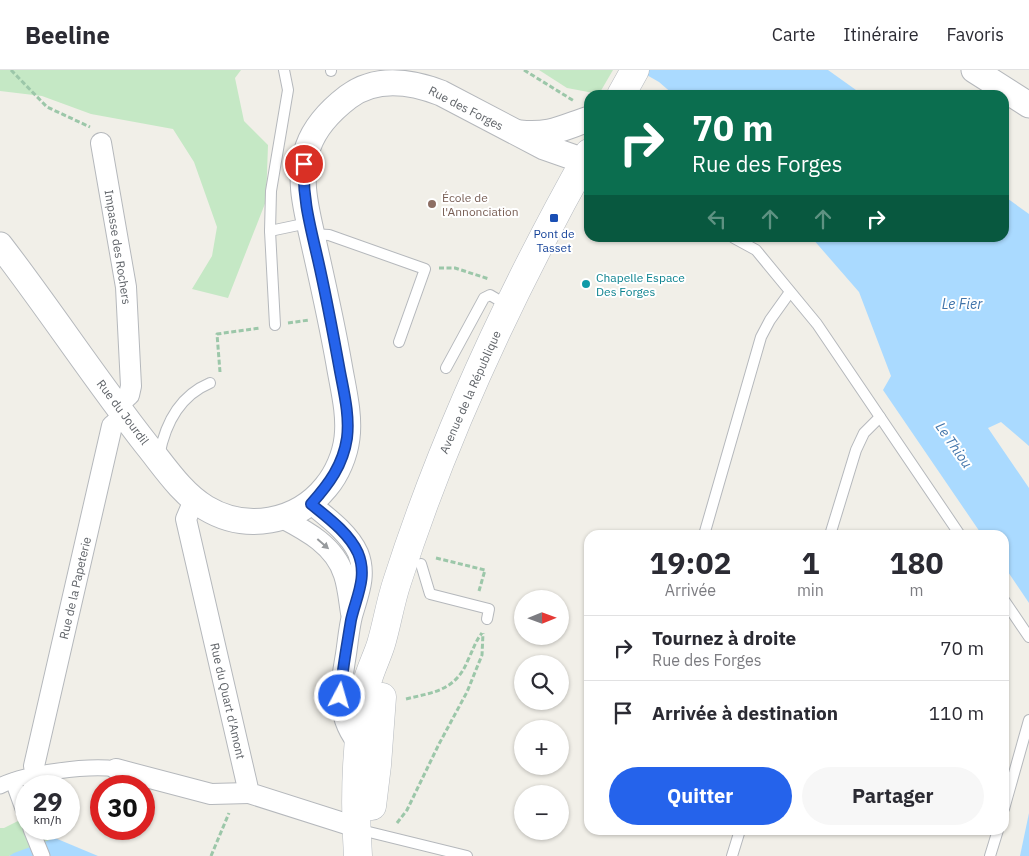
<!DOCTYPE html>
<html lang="fr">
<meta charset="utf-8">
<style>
:root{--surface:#fff;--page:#f7f7f7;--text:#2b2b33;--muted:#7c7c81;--line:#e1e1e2;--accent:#2563eb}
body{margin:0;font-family:"IBM Plex Sans",sans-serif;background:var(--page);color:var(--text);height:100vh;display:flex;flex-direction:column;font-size:19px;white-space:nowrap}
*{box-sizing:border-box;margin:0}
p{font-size:16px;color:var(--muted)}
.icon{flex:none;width:28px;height:28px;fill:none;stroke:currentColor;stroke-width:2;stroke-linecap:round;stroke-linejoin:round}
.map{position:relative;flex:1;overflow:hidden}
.panel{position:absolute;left:584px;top:460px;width:425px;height:305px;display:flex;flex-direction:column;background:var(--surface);border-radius:15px;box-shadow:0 1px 4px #0004}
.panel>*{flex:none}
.banner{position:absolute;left:584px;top:20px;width:425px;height:152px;border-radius:15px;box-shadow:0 1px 4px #0004;background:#0b6e4f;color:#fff;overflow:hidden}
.needle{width:32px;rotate:89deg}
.tools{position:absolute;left:514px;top:520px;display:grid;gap:10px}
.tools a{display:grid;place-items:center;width:55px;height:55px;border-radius:50%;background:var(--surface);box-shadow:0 1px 4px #0004;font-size:25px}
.speed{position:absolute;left:15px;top:705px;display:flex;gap:10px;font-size:25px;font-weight:700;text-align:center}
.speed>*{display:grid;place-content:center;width:65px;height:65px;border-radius:50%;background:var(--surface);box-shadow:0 1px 4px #0004;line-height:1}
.speed small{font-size:12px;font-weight:400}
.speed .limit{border:8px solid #d22;background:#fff;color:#111}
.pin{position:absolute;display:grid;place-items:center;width:42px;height:42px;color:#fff;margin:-21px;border:2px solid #fff;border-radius:50%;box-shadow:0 1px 5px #0007}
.me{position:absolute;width:55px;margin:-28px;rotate:6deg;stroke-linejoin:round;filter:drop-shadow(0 0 4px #0008)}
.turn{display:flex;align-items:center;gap:18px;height:105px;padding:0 25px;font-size:22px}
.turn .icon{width:65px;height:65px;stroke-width:2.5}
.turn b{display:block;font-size:35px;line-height:42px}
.lanes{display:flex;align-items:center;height:48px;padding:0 25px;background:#0003;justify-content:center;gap:25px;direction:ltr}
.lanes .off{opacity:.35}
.eta{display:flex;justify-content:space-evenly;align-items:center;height:85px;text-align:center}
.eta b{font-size:30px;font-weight:700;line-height:35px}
.button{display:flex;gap:10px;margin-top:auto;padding:10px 25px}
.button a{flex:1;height:58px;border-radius:30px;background:var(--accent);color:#fff;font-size:20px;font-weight:700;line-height:58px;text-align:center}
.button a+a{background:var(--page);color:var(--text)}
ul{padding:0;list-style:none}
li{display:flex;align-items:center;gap:15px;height:65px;padding:0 25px;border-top:1px solid var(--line)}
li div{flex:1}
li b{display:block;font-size:19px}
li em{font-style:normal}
header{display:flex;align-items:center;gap:30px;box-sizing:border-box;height:70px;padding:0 25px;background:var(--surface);border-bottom:1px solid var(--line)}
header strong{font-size:24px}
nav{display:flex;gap:28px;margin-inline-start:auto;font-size:18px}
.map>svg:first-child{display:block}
</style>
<header>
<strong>Beeline</strong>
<nav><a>Carte</a><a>Itinéraire</a><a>Favoris</a></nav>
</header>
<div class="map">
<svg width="1029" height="786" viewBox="0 0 1029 786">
<rect width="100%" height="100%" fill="#f1efe8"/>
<g fill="#c5e8c5">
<path d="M0,0H241L235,8L244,51L268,75L266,131L228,228L192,219L212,186L217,157L194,92L173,59L91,44L42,26L0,21Z"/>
<path d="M539,0H613L599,24L567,18Z"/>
<path d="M26,747V759H68L55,768L9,786H0V758H4Z"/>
</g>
<g fill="#aadaff">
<path d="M638,0H828L863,25H674L659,12Z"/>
<path d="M1004,126L1029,144V376L1001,352L988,358L1029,418V533L1004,496V465H982L883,320L891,306L859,222L812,168H1004Z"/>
<path d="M1029,743V786H1020Z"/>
<path d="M55,768L98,786H9L14,783Z"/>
</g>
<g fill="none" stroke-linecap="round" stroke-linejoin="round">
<g stroke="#b5b8bc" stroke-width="12">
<g id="service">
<path d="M331,0V1"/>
<path d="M270,161L308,153"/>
<path d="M312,164L329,165L425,199L399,272"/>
<path d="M734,168L756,180L817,254L960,465"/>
<path d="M275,255L270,161L271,121L288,20L284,0"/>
<path d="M446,298L484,228L490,225L507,235"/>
<path d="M159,386C165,354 179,326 210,313"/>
<path d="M704,465L761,267L770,250L790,222"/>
<path d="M830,465L856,380L864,363L880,347"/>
<path d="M421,494L430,524L489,539L487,549"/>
<path d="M1004,530L1029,567"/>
<path d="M1004,739L1029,650"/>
<path d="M369,762L467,786"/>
<path d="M732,786L740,760"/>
<path d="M990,786L998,760"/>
</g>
</g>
<g stroke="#b5b8bc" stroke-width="17">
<g id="pedestrian">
<path d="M13,711L26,747"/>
<path d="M0,716C24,703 89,695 116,699"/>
<path d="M31,759L42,786"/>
</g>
</g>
<g stroke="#b5b8bc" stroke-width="22">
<g id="minor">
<path d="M101,73L126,217L131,316L129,325L117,336"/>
<path d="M194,430L186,449L249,723L356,757"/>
<path d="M311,434C327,447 349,463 358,483C367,505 358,525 352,546C349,558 348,571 346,584C340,619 335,648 361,677"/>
<path d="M282,448C307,461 335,476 344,505C348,517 349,531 351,543"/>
<path d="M34,696L112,356L124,346"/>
<path d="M116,699L211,724L249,723"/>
</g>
</g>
<g stroke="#b5b8bc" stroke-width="27">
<g id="tertiary">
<path d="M974,0L1029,35"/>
<path d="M520,63C550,66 562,58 589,49"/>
<path d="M0,175C50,240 95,309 146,374C164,396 181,423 206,438C246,462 297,453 326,417C337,404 345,385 347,368C350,344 343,318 339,294C332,254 323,214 314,174C307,142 297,109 308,77C315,57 331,40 348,27C376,6 410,11 441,23L544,77L584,91"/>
</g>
</g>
<g stroke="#b6babf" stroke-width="29">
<g id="secondary">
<path d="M621,25L635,0"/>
<path d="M372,736L377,695L382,627"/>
<path d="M358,786C354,729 356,670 367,613C370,600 377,587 381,574C387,554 390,533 397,512C445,362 512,220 589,83"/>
</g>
</g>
<g stroke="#9cc7a9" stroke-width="3" stroke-dasharray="5 2.5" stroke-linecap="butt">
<path d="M11,0L47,37L90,57"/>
<path d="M524,0L574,31"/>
<path d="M439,198H455L489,209"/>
<path d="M288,253L309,250"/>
<path d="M220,302L217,264L260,258"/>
<path d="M436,488L485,500L479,521"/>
<path d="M406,629C435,622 456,620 468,590C473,580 475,572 482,563"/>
<path d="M397,753L407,740L439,674L467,622L482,585L483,563"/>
<path d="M211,786L229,743"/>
</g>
<use href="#service" stroke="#fff" stroke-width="10"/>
<use href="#pedestrian" stroke="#fff" stroke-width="15"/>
<use href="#minor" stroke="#fff" stroke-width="20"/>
<use href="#tertiary" stroke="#fff" stroke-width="25"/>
<use href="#secondary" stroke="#fff" stroke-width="28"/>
</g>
<defs><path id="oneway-solid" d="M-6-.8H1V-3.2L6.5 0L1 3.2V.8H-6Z" transform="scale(1.25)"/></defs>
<use fill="#979a9d" href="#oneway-solid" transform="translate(323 474) rotate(41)"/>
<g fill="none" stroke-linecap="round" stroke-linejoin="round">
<g stroke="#184099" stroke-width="12">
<path id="route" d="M304,94C302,131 312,162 320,199C327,231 333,263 339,296C343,319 350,344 347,368C343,395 329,414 311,434C327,447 349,463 358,483C368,507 356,527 351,550C347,575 342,601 340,626"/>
</g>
<use href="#route" stroke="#2563eb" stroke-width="9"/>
</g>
<circle fill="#8d6e63" stroke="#fff" stroke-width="2" cx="432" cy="134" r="5"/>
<rect fill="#1a4fb4" stroke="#fff" stroke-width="2" x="549" y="143" width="10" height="10" rx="2.5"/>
<circle fill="#0f9aa8" stroke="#fff" stroke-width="2" cx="586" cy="214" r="5"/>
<g text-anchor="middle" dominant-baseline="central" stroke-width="4" stroke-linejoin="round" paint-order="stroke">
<g font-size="12" fill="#5f6368" stroke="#fff">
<text transform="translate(466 38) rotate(27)">Rue des Forges</text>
<text transform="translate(118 177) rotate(81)">Impasse des Rochers</text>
<text transform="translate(470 322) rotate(-66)">Avenue de la République</text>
<text transform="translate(123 342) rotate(53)">Rue du Jourdil</text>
<text transform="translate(75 518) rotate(-77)">Rue de la Papeterie</text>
<text transform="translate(228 631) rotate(77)">Rue du Quart d'Amont</text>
</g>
<g font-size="12" fill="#785e54" stroke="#fff" text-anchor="start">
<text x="442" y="127">École de<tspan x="442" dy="14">l'Annonciation</tspan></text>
</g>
<g font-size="12" fill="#164399" stroke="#fff">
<text x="554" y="163">Pont de<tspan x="554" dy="14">Tasset</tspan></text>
</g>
<g font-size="12" fill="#0d838f" stroke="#fff" text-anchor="start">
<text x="596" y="207">Chapelle Espace<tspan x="596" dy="14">Des Forges</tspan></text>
</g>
<g font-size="14" font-style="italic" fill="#4174aa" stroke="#fff">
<text x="962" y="234">Le Fier</text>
<text transform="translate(954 375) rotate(55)">Le Thiou</text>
</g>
</g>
</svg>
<div class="tools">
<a><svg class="needle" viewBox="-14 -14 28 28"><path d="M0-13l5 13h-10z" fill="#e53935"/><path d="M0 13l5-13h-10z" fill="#7c7c81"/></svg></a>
<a><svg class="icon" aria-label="search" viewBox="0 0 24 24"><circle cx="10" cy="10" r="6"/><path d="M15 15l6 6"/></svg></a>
<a>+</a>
<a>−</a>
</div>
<div class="speed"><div>29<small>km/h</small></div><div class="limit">30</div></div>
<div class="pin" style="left:304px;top:94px;background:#d93025"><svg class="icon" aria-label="arrive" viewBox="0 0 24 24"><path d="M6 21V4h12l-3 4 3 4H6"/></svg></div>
<svg class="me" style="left:340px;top:626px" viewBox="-20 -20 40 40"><circle r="17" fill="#2563eb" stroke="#fff" stroke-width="3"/><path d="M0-11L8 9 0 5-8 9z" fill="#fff"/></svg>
<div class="banner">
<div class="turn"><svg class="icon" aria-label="right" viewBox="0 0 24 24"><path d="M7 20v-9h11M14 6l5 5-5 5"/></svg><div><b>70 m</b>Rue des Forges</div></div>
<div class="lanes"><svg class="icon off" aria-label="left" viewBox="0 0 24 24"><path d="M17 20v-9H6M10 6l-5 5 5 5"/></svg><svg class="icon off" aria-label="ahead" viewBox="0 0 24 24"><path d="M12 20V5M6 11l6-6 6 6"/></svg><svg class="icon off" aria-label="ahead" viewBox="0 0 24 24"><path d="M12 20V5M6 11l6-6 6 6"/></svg><svg class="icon" aria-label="right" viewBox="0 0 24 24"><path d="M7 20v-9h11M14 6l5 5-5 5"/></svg></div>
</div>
<section class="panel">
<div class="eta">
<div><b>19:02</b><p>Arrivée</p></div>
<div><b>1</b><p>min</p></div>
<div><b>180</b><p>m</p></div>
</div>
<ul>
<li><svg class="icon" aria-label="right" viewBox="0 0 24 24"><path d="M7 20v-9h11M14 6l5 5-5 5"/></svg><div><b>Tournez à droite</b><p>Rue des Forges</p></div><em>70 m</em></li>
<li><svg class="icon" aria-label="arrive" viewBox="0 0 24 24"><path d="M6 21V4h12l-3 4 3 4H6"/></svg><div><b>Arrivée à destination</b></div><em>110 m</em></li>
</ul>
<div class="button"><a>Quitter</a><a>Partager</a></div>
</section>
</div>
